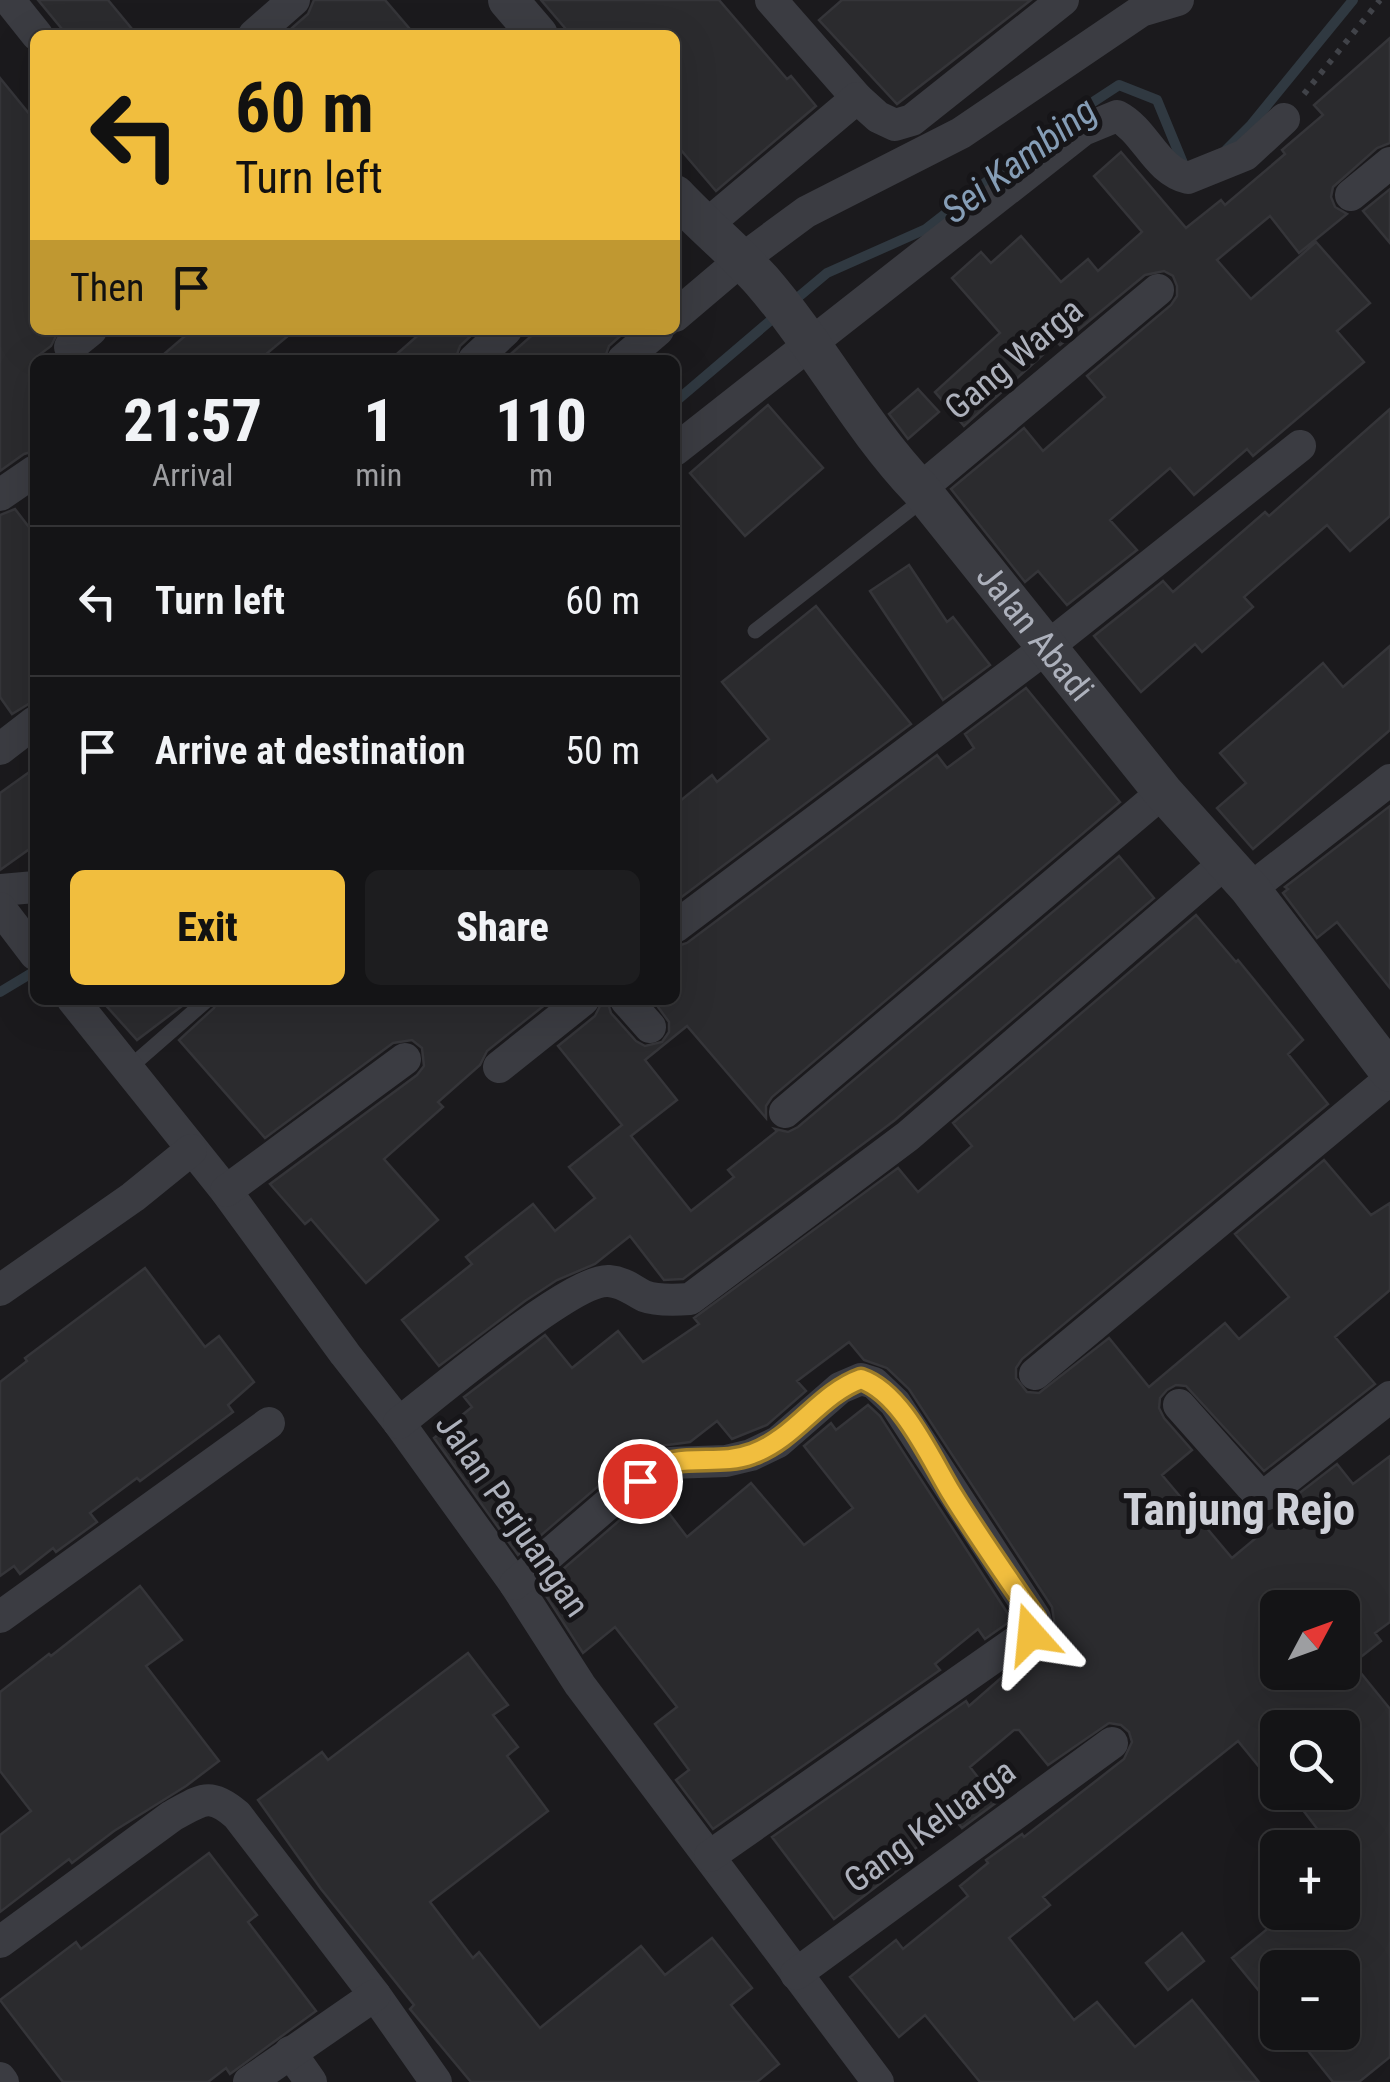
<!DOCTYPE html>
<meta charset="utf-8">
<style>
:root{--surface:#141416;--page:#1d1d1f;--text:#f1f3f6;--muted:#9d9ea1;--line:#333335;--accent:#f1be3e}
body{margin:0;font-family:"Roboto Condensed",sans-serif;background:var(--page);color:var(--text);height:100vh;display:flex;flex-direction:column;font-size:38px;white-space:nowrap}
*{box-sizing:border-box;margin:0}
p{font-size:32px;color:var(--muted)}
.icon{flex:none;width:55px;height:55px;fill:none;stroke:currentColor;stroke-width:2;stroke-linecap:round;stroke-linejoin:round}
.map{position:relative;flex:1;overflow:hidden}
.panel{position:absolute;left:30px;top:355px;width:650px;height:650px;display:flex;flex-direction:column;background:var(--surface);border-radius:15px;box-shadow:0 10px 40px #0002,0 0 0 2px var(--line)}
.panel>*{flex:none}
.guide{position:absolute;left:30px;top:30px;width:650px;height:305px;border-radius:15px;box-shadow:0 10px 40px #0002,0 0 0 2px var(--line);background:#f1be3e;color:#111;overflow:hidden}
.needle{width:65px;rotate:49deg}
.controls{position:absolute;left:1260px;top:1590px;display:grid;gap:20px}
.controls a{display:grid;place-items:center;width:100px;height:100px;border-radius:15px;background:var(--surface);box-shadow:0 10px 40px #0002,0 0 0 2px var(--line);font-size:50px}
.pin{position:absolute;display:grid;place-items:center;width:85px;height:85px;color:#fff;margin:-42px;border:5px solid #fff;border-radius:50%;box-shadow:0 2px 10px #0007}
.me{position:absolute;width:110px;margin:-55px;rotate:342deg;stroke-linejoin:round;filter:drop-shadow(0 0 8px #0008)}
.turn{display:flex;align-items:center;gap:35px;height:210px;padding:0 40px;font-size:45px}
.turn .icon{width:130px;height:130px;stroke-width:2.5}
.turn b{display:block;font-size:70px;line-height:85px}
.then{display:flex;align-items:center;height:95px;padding:0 40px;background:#0003;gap:20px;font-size:38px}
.eta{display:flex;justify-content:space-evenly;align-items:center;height:170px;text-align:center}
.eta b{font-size:60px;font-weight:800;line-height:70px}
.button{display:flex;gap:20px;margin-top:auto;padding:20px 40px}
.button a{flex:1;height:115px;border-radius:15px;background:var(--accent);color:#111;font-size:40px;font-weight:800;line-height:115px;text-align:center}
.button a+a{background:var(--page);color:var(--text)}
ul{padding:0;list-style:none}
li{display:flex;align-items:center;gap:30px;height:150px;padding:0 40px;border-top:2px solid var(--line)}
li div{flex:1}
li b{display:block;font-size:38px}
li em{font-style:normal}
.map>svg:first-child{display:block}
</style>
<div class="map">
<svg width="1390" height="2082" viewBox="0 0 1390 2082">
<rect width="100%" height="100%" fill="#1b1a1d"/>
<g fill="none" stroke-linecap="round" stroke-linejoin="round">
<g stroke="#303941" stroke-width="10">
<path d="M1226,150L1251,125L1353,0"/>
<path d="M790,304L827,273L926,229L1064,121L1119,85L1157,100L1185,168"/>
<path d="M675,402L777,315"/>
<path d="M0,992L35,971"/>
</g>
</g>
<g fill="#2b2b2e" stroke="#353539" stroke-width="2.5">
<path d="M38,0H108L137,35H67Z"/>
<path d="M314,0H385L415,35H284L308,14Z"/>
<path d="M541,0H719L787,79L791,76L816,106L716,191L675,143V35H571Z"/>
<path d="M842,0H1031L897,104L819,20Z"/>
<path d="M1390,38V143L1377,148L1333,187L1331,197L1335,207L1347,214L1299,253L1270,216L1217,260L1251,299L1316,242L1370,303L1337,331L1364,362L1253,456L1247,449L1194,495L1170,468L1110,520L1137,550L1067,605L1038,571L1025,582L951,489L1024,428L1043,451L1105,397L1087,376L1171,305L1177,296V286L1173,276L1164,271L1145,275L1060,345L1057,342L964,426L935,392L1000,333L952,278L981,252L991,263L1021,236L1061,282L1088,259L1098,271L1142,232L1094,176L1121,152L1186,228L1221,200L1225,205L1285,154L1282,150L1323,115L1314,105Z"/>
<path d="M0,78L35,121V330H59L51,346L35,358V451L24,454L0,471Z"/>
<path d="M1390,189V243L1363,211Z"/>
<path d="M192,330H295L259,360H157Z"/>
<path d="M424,330H477L460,346L455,360H390Z"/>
<path d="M538,330H627L609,346L604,360H504Z"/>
<path d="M918,389L939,412L908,439L889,414Z"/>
<path d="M768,405L823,468L745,536L690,473Z"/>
<path d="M1390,409V516L1350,551L1327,525L1244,597L1253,607L1202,652L1195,644L1141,692L1094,636L1163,581L1173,592L1265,512L1269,516Z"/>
<path d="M15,509L35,535V700L12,714L0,697V515Z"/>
<path d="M909,565L947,622L953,617L990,665L943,700L870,591Z"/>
<path d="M816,606L911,724L675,902V805L712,775L717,782L769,739L722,682Z"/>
<path d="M1390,646V730L1253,849L1217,808L1246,783L1220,753L1323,663L1343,687Z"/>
<path d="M1026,688L1120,802L772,1097L766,1106V1118L687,1026L645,1060L677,1100L631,1136L691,1211L734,1177L728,1170L777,1131L775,1129L788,1132L798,1127L1119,856L1154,898L895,1120L683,1279L664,1280L630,1236L595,1264L557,1280L525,1301L439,1366L402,1320L472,1264L466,1257L533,1204L555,1231L595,1198L569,1167L622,1125L558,1046L595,1016L603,1000H607L611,1013L636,1041L645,1046L662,1042L669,1032V1022L653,1000H675V947L687,943L937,755L947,768L974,748L965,734Z"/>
<path d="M35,768V845L0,870V793Z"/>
<path d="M1390,806V988L1337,922L1317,938L1283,893L1288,889L1285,887Z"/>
<path d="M1196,915L1236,962L1238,960L1303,1040L1288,1054L1328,1104L1022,1359L1016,1368V1378L1027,1392L1039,1393L1109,1338L1149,1387L1225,1323L1239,1339L1289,1297L1235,1234L1324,1160L1371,1215L1390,1203V1290L1335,1337L1375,1384L1264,1471L1186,1386L1176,1385L1167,1390L1160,1398L1159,1408L1164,1418L1192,1450L1162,1475L1232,1558L1280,1518L1275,1512L1337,1464L1353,1484L1390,1456V1622L1375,1633L1381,1641L1342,1672V1608H1278V1672H1360L1390,1709V2057L1359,2082H1333L1293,2032H1342V1968H1278V2014L1232,1958L1288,1912H1342V1848H1332L1289,1792H1342V1728H1278V1790L1238,1741L1043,1897L1050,1905L1009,1938L1074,2020L1097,2002L1135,2047L1192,2000L1259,2082H980L925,2015L899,2037L850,1977L896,1940L903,1949L968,1896L960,1886L988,1863L986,1860L1022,1834L1024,1837L1124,1759L1132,1742L1129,1732L1121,1725L1109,1723L1048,1765L1019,1730H1014L970,1767L997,1802L962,1828L956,1821L898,1860L903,1866L834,1919L772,1837L966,1701L969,1706L1009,1671L1048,1643L1056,1633L1052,1607L909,1389L887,1368L864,1360L849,1342L797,1381L806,1391L767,1425L732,1439L717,1421L690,1442L660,1446L610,1476L518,1555L434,1438L472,1407L464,1397L545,1335L572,1368L618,1331L643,1362L699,1324L694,1318L898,1168L918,1192L972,1146L953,1123Z"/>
<path d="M101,1000H190L137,1040Z"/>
<path d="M218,1000H551L487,1051L480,1065L438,1102L443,1107L384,1159L438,1220L366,1283L311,1219L305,1224L270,1184L417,1075L424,1066L422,1048L412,1040L393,1043L265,1138L179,1040L214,1008Z"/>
<path d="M145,1268L205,1347L219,1336L254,1382L228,1405L233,1412L140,1481L137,1478L90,1513L97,1522L56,1552L53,1548L20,1574L14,1566L0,1576V1382L27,1361L25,1358Z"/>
<path d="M868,1405L880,1416L1012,1620L985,1639L978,1629L935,1664L940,1670L713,1829L676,1780L689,1770L655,1724L677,1707L615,1627L583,1653L541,1588L635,1507L655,1495L687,1537L751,1483L804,1545L853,1508L804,1446L831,1423L836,1430Z"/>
<path d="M140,1586L182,1640L146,1666L219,1761L186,1786L114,1831L72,1863L69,1859L0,1912V1835L31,1811L0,1771V1692L49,1654L51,1656Z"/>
<path d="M468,1653L508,1705L493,1715L518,1747L507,1756L548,1811L430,1902L473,1958L479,1952L540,2028L641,1946L665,1975L712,1938L752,1988L731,2005L779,2064L757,2082H471L410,2009L414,2005L321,1889L258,1800L322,1752L328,1760Z"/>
<path d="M209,1853L257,1915L248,1922L316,2011L230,2074L226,2068L208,2082H63L0,2000L76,1942L81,1949Z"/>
<path d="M1182,1933L1204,1961L1168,1990L1146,1963Z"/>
</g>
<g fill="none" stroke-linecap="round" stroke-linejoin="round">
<path stroke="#414349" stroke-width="6" stroke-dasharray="5 8" stroke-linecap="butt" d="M1304,94L1380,0"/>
<g stroke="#3b3c42" stroke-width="15">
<path d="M755,631L925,498"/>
<path d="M129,1068L207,1000"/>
</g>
<g stroke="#3b3c42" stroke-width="32">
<path d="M9,0L37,35"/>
<path d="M771,0L857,98"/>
<path d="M254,35L294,0"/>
<path d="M1351,195L1390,163"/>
<path d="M704,227L857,98L878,117L895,125L912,120L1063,0"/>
<path d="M675,316L741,260L806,212L961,133L1141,11L1178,0"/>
<path d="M70,347L91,330"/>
<path d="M474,360L506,330"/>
<path d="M623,360L658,330"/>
<path d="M675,450L1083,130L1117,116C1146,131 1155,170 1188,178L1245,155L1284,119"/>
<path d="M920,489L1158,290"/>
<path d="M0,495L35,471"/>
<path d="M0,749L35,722"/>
<path d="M1250,889L1390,780"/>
<path d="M0,890L35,887"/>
<path d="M0,908L35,954"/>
<path d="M675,927L1046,648L1300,446"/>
<path d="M73,1000L226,1191L345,1354L399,1423L515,1584L580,1685L878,2082"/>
<path d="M626,1000L650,1027"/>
<path d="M499,1067L583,1000"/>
<path d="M785,1112L1163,792"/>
<path d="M226,1191L405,1059"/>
<path d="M0,1290L133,1197L191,1150"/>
<path d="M1035,1374L1390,1079"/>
<path d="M1179,1405L1259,1495L1267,1494L1390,1397"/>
<path d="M399,1423C435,1395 573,1278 609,1281C624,1282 632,1290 644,1296C657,1301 676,1300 690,1299L908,1136L1226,862"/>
<path d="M515,1584L623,1491L657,1471L670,1463L726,1461L751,1455L778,1442L840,1388L861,1379L874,1383L895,1403L1035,1618L1037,1627L710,1856"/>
<path d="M0,1617L269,1423"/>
<path d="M0,1942L172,1816C202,1800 209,1791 237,1815L375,1995L436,2082"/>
<path d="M796,1974L1112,1743"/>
<path d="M290,2052L311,2082"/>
<path d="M0,2078L3,2082"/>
<path d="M249,2082L375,1995"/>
</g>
<g stroke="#3b3c42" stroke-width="40">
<path d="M508,0L538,35"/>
<path id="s1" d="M675,195C703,225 735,251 762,281C819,347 860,426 920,489L1163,792L1250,889L1390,1072"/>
</g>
</g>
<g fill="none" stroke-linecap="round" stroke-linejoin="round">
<g stroke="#9d7c28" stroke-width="25">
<path id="route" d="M640,1481C651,1475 662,1465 674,1462C700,1457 726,1464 752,1454C795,1439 819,1394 861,1379C902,1393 930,1458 952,1494C978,1536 1007,1577 1035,1618L1037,1627L1031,1634"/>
</g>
<use href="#route" stroke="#f1be3e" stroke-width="18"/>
</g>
<g text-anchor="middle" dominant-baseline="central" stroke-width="10" stroke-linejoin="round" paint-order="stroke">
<g font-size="35" fill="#adb1bc" stroke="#161518">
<text transform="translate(1014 359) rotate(-40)">Gang Warga</text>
<text stroke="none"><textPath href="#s1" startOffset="568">Jalan Abadi</textPath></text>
<text transform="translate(512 1515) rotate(55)">Jalan Perjuangan</text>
<text transform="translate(930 1826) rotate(-36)">Gang Keluarga</text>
</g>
<g font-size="38" font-style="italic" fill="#859db6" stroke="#161518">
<text transform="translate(1019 160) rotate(-37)">Sei Kambing</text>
</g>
<g font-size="45" font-weight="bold" fill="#ced0d8" stroke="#161518">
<text x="1239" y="1509">Tanjung Rejo</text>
</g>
</g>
</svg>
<div class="controls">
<a><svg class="needle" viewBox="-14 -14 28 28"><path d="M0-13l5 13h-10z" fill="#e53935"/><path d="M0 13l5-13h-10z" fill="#9d9ea1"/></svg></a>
<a><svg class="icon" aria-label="search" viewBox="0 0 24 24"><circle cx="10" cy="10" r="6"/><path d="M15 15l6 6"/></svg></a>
<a>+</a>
<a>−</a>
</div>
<div class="pin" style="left:640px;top:1481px;background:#d93025"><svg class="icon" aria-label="arrive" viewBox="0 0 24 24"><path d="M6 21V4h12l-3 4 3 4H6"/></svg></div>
<svg class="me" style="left:1031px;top:1634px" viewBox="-20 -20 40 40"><path d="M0-17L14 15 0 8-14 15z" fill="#f1be3e" stroke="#fff" stroke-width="4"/></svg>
<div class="guide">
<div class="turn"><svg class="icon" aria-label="left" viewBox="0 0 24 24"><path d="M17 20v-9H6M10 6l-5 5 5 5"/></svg><div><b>60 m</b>Turn left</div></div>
<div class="then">Then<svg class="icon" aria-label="arrive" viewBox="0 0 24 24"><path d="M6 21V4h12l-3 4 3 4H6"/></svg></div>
</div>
<section class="panel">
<div class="eta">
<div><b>21:57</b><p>Arrival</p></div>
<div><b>1</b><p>min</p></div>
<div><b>110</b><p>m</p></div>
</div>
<ul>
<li><svg class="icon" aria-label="left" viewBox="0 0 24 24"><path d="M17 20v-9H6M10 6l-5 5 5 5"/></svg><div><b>Turn left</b></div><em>60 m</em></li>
<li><svg class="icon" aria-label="arrive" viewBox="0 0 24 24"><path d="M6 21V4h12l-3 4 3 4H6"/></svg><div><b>Arrive at destination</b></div><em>50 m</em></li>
</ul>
<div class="button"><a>Exit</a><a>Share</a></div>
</section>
</div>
